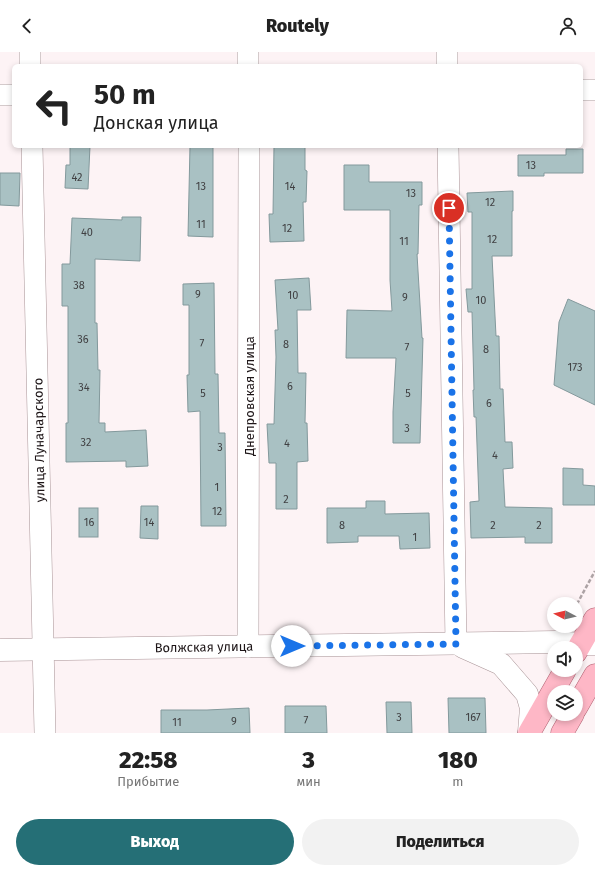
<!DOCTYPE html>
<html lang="ru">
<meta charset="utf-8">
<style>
:root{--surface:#fff;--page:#f2f2f2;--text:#222;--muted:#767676;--accent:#256f76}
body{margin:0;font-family:"Fira Sans",sans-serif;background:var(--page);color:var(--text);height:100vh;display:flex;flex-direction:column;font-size:15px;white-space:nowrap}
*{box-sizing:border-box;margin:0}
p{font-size:13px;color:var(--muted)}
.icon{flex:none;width:22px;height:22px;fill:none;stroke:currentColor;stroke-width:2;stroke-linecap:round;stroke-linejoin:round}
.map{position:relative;height:681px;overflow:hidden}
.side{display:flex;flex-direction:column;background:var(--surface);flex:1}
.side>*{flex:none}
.top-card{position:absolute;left:12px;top:12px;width:571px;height:84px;border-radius:6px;box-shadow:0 2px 6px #0003;background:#fff;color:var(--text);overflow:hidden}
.needle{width:26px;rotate:277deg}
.controls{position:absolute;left:547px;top:545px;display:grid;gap:8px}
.controls a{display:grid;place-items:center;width:36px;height:36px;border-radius:50%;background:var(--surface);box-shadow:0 2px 6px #0003;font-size:20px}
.pin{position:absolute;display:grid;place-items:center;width:34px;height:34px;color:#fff;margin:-17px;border:2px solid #fff;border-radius:50%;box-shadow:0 1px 4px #0007}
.me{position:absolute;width:44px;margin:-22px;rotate:90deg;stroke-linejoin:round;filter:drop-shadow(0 0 3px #0008)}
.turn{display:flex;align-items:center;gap:14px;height:84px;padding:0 16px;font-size:18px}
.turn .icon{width:52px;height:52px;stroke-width:2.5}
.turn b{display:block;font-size:28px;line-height:34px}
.eta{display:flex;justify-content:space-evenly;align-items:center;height:68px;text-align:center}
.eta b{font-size:24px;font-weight:800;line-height:28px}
.button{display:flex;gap:8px;margin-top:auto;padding:8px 16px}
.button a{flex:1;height:46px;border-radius:24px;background:var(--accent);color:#fff;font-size:16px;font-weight:800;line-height:46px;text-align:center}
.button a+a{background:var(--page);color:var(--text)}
header{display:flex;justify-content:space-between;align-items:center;height:52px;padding:0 16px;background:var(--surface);font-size:18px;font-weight:800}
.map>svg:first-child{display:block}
</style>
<header><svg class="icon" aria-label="back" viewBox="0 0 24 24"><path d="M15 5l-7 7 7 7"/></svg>Routely<svg class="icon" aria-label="person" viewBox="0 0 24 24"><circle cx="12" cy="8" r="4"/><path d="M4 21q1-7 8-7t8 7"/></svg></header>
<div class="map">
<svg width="595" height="681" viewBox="0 0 595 681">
<rect width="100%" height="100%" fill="#fdf3f5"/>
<g fill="#a9c1c3" stroke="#83999c">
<path d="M70,94H90L88,137L65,136L66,113H70Z"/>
<path d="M190,94H213V185L188,184Z"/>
<path d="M274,94H305V118L307,119L306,150H303L304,189L270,190L269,162H273Z"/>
<path d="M566,97H583V121H544V124H518V103H566Z"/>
<path d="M344,113H369V130H422V153H419L418,202H417L422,286H423L420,391H393V360L396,306H346L347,258L392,259L390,228V158H344Z"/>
<path d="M0,121H20L19,154L0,153Z"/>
<path d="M513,139V159H512V204H492L496,284H499L500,337H503L505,390H512L513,416L503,417L505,455L552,456V491H525V485L471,486L470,450L479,449L476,365H474L473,338H474L472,260H468L466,237H472V160H468L467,141Z"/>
<path d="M122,165H141L140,209L95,207V271H97L98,318H100L99,371H105V380L146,378L148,414L126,415V409L66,410V371H68V254H62V212H70L72,166L122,168Z"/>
<path d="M309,226L311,258H297L298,321H306L305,371H307L308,409L297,410V457H276V411H269L267,372H274L276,305L275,278H278L275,228Z"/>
<path d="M214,231L215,322H218L219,381H225L226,474H201L200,359L188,360L187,323H189V253H183V232Z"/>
<path d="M568,247L595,259V353L554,333L559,270Z"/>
<path d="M563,416L583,417V433L595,434V453H563Z"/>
<path d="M366,449H385V462L429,461L430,496L400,497L399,484H358V490L327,491V456H366Z"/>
<path d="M141,454H158V487L140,486Z"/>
<rect x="79" y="456" width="19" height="29"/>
<path d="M448,646H485L486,681H449Z"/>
<path d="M386,650H411L412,681H387Z"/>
<path d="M285,654H326L327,681H285Z"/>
<path d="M249,656L250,681H161V658H207Z"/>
</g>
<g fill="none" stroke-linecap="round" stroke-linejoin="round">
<g stroke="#a99497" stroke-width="22">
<g id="minor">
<path d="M30,0V14"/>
<path d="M248,0V14"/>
<path d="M447,0V14"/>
<path d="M581,38H595"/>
<path d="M0,43H14"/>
<path d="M32,94L45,681"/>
<path d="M448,94L456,592"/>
<path d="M248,595L249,94"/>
</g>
</g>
<g stroke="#a99497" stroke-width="23">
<g id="tertiary">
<path d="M463,595L501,612L527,642L531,656L529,680"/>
<path d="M0,598L556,590L580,592H595"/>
</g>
</g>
<g stroke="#af5f70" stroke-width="23">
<g id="primary">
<path d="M576,600L595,567"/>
<path d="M576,656L595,623"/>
<path d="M529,681L565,618"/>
<path d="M562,681L573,662"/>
</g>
</g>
<path stroke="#ada3a5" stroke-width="2.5" stroke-dasharray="4 2" stroke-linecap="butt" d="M577,552L595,519"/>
<use href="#minor" stroke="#fff" stroke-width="21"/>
<use href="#tertiary" stroke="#fff" stroke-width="22"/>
<use href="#primary" stroke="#feb7c6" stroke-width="22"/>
</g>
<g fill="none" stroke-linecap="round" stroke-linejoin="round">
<path stroke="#1a73e8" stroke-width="7" stroke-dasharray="0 12.6" d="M292,594L456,592L449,156"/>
</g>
<g text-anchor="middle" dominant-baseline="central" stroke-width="3" stroke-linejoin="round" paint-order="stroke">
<g font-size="11" fill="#414143">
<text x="531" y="113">13</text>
<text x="77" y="125">42</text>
<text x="201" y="134">13</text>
<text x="290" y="134">14</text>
<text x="411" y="141">13</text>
<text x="490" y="150">12</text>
<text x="201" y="172">11</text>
<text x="287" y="176">12</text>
<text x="87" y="180">40</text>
<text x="492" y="187">12</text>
<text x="404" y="189">11</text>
<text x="79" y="233">38</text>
<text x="198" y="242">9</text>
<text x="293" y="243">10</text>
<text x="405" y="245">9</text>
<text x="481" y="248">10</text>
<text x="83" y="287">36</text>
<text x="202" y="291">7</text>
<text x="286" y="292">8</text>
<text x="407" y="295">7</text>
<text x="486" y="297">8</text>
<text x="575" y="315">173</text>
<text x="290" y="334">6</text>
<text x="84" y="335">34</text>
<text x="203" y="341">5</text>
<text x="408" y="341">5</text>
<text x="489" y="351">6</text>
<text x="407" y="376">3</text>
<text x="86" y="390">32</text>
<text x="287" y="391">4</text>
<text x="220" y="395">3</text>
<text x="495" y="403">4</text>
<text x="217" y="435">1</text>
<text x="286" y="447">2</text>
<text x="217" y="459">12</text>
<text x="89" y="470">16</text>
<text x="149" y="470">14</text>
<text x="342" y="473">8</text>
<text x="493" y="473">2</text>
<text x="539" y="473">2</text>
<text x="415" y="485">1</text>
<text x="399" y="665">3</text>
<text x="473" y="665">167</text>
<text x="306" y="668">7</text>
<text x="234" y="669">9</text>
<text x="177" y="670">11</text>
</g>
<g font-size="13" fill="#1e1618" stroke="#fff">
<text transform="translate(249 344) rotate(-90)">Днепровская улица</text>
<text transform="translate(39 388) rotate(-91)">улица Луначарского</text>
<text transform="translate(204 595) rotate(-1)">Волжская улица</text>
</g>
</g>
</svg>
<div class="controls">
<a><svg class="needle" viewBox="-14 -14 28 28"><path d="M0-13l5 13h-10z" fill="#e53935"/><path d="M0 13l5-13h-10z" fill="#767676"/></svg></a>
<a><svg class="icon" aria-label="sound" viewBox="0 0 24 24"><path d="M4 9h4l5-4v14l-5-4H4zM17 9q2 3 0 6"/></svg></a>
<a><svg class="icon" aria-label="layers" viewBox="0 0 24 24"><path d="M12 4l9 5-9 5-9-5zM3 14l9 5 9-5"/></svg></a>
</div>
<div class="pin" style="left:449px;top:156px;background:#d93025"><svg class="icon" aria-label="arrive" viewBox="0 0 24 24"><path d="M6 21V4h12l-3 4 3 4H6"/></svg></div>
<svg class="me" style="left:292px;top:594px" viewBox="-20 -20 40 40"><circle r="19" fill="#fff"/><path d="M0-13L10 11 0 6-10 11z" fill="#1a73e8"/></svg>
<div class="top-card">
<div class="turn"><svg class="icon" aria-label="left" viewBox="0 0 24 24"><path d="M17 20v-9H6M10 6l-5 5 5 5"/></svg><div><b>50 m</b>Донская улица</div></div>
</div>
</div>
<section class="side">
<div class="eta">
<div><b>22:58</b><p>Прибытие</p></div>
<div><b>3</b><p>мин</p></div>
<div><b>180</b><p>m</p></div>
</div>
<div class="button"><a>Выход</a><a>Поделиться</a></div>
</section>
